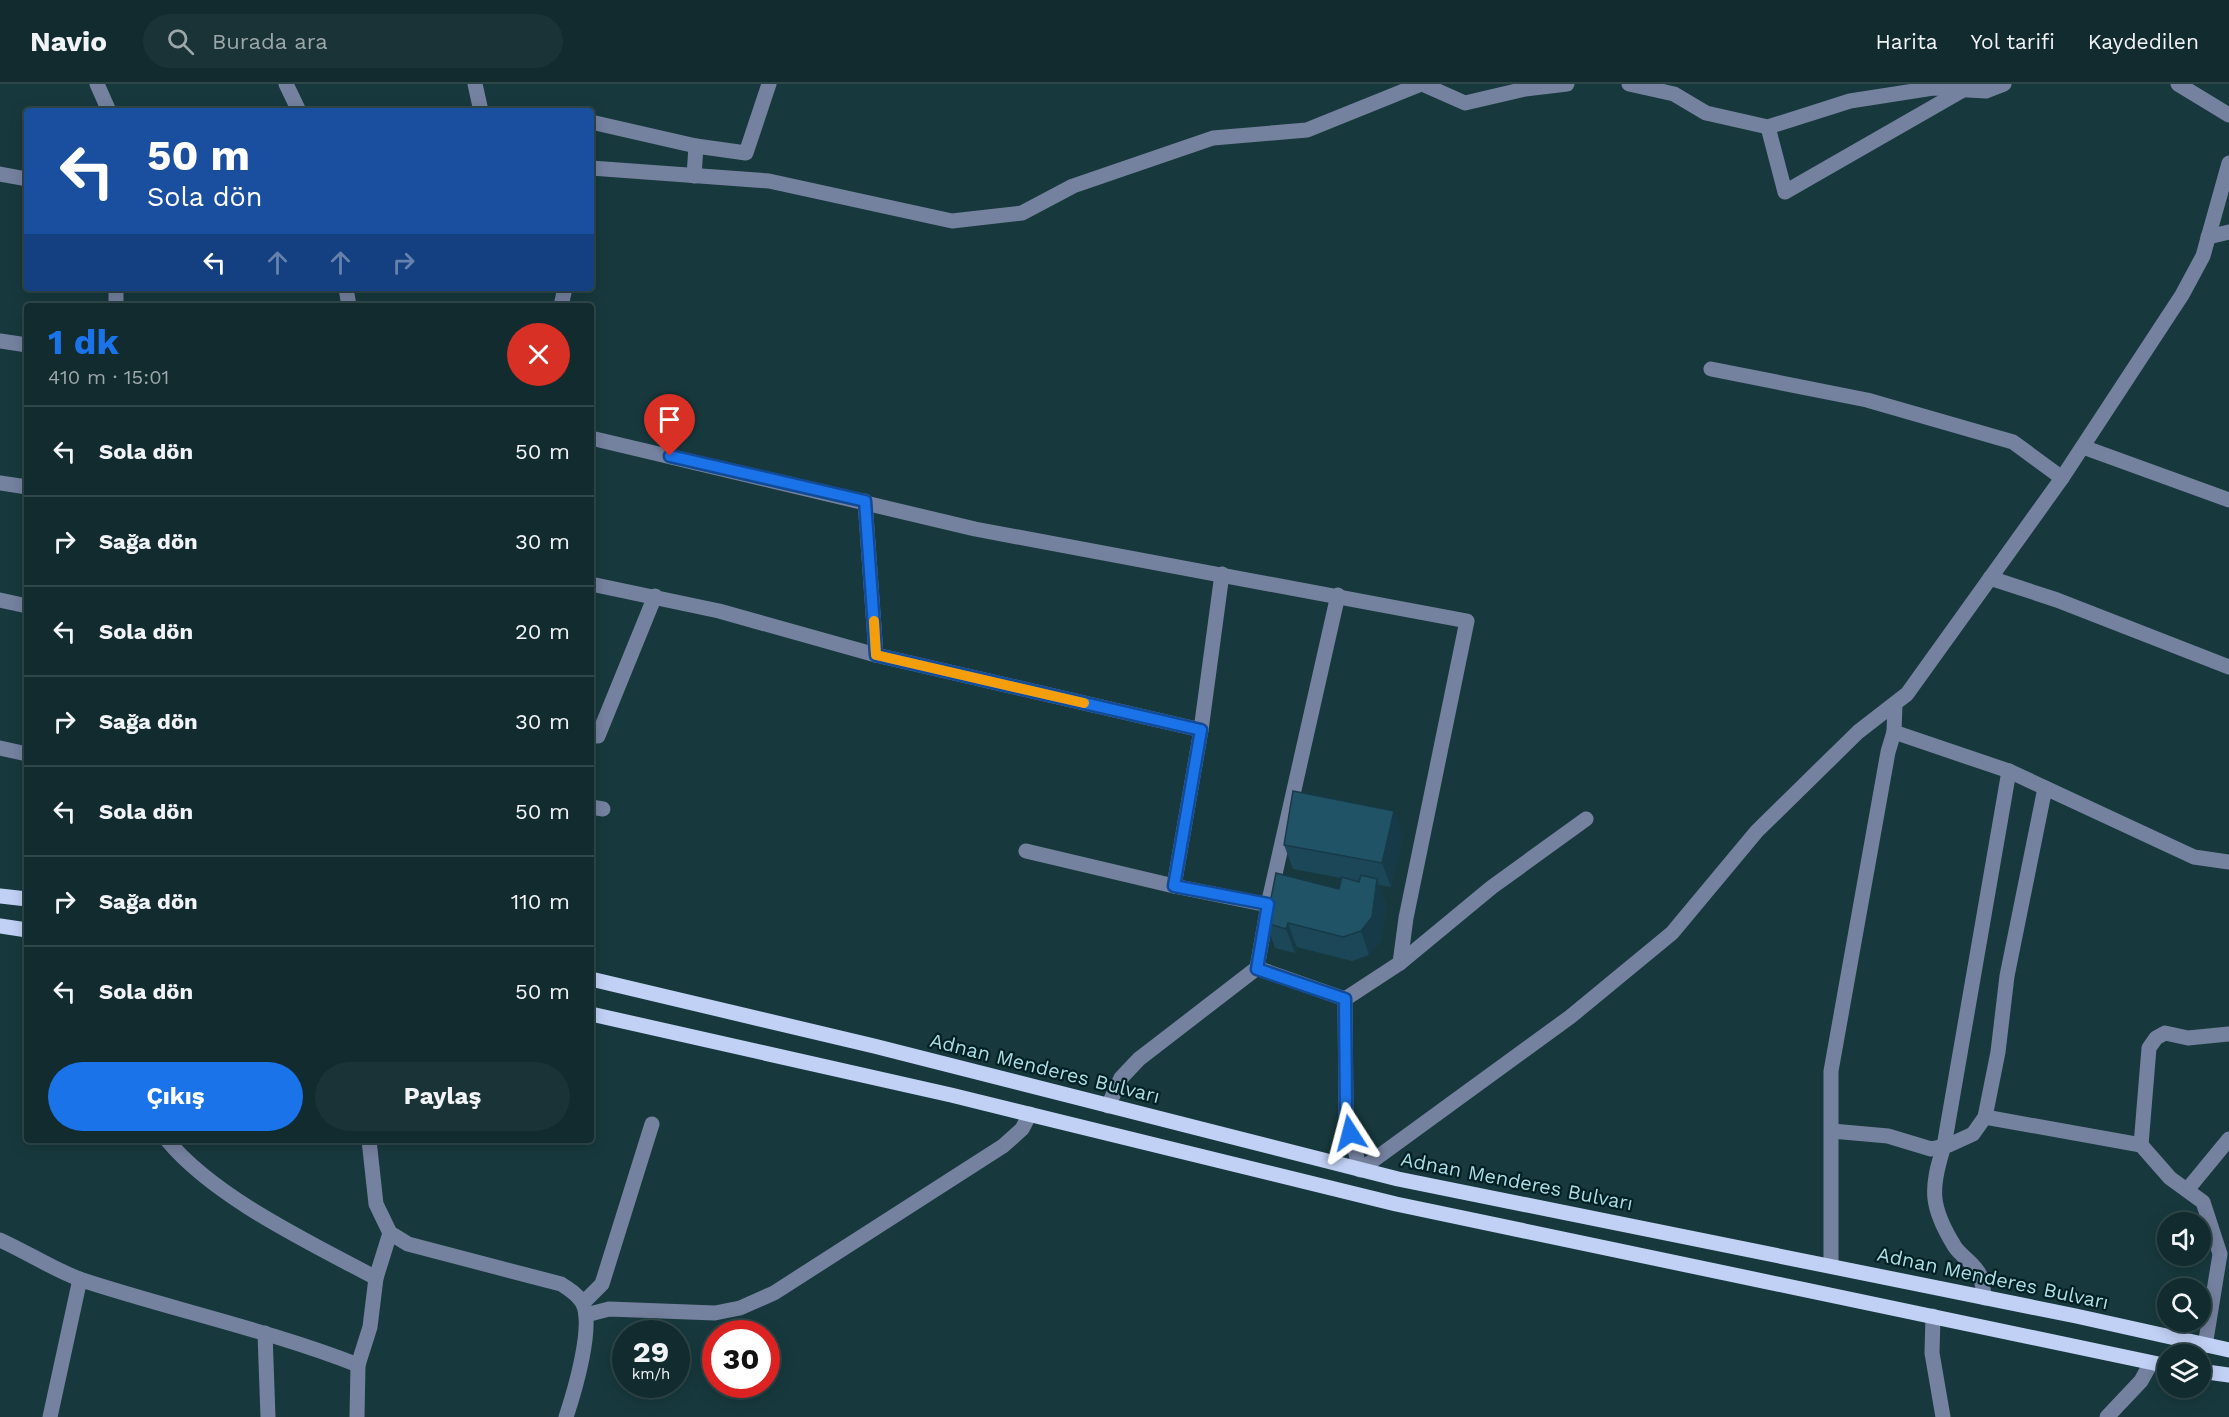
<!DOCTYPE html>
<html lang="tr">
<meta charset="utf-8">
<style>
:root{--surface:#112b2e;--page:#1a3336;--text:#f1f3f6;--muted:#9ca7aa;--line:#30474a;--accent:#1a73e8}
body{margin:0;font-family:"Work Sans",sans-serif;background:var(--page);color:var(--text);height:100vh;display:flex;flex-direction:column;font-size:22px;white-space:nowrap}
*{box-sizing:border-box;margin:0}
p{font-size:20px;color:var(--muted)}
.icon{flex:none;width:33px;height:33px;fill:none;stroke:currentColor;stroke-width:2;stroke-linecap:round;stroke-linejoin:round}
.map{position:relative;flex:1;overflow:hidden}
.details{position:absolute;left:24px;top:219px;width:570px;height:840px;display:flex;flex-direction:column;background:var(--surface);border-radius:6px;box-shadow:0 3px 15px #0003,0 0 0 2px var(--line)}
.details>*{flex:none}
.banner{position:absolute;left:24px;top:24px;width:570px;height:183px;border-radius:6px;box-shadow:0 3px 15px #0003,0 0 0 2px var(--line);background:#1a4fa0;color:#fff;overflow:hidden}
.controls{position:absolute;left:2157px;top:1128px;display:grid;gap:12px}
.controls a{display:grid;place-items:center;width:54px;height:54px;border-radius:50%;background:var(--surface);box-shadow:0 3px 15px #0003,0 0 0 2px var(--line);font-size:30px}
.speed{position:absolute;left:612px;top:1236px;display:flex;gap:12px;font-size:30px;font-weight:700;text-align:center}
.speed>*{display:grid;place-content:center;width:78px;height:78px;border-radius:50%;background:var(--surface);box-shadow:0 3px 15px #0003,0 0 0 2px var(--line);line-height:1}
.speed small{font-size:15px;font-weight:400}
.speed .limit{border:9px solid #d22;background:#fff;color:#111}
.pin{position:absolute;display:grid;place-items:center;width:51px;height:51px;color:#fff;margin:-62px -26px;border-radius:50% 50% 50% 0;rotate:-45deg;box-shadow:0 0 6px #0007}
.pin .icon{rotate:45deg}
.me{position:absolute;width:66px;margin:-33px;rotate:351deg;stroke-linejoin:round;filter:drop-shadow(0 0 4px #0008)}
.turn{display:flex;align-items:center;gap:21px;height:126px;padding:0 24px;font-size:27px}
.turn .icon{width:78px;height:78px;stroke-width:2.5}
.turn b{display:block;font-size:42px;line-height:51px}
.lanes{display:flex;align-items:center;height:57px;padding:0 24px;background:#0003;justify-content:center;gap:30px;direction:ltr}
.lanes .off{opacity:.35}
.round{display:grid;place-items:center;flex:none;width:63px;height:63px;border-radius:32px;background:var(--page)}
.overview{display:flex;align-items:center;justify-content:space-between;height:102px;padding:0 24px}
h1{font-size:36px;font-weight:700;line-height:45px;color:var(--accent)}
.primary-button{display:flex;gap:12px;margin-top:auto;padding:12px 24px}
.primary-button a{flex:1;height:69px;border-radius:36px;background:var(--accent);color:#fff;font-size:24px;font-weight:700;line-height:69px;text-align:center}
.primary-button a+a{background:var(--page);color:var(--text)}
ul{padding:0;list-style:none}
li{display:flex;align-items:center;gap:18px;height:90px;padding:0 24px;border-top:2px solid var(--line)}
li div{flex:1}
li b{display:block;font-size:22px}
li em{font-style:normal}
header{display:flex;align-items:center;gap:36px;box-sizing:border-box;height:84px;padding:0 30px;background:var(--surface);border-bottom:2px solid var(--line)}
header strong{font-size:28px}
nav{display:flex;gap:33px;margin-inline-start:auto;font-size:21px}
.search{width:420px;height:54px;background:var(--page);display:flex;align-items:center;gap:15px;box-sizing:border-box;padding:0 21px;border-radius:33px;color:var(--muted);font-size:22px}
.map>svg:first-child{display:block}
</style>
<header>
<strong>Navio</strong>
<div class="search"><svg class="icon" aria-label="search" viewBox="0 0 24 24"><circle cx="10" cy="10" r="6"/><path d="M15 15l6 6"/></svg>Burada ara</div>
<nav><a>Harita</a><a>Yol tarifi</a><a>Kaydedilen</a></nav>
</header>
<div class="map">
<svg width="2229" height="1333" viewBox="0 0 2229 1333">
<rect width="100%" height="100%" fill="#17393d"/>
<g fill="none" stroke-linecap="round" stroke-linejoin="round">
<g stroke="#75829f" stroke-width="15">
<path d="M97,0L109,27"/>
<path d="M286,0L299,27"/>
<path d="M475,0L481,27"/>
<path d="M1422,0L1465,19L1525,5L1567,0"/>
<path d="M1629,0L1674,10L1706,29L1768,43L1850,17L1933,4L1986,7L2004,0"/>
<path d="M2178,0L2229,31"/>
<path d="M591,38L696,62L746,69L769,0"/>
<path d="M1768,43L1785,108L1963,6"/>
<path d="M591,84L769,97L952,137L1022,129L1073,102L1213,54L1307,46L1421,0"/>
<path d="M0,90L27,95"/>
<path d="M694,92L696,62"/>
<path d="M2208,153L2229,148"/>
<path d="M346,204L349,222"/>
<path d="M116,222V204"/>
<path d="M561,222L565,204"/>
<path d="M0,257L27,261"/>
<path d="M1711,285L1867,316L2013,358L2062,394"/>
<path d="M591,354L975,445L1467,537L1406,834L1400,879"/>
<path d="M2083,363L2229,416"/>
<path d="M0,399L27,403"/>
<path d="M865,417L876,571"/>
<path d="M1990,494L2057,516L2229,583"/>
<path d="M591,500L719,527L876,571L1201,646"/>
<path d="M0,516L27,522"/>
<path d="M1894,648L2009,687L2194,773L2229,778"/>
<path d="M591,652H598L655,512"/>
<path d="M0,664L27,670"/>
<path d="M591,723L603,725"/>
<path d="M1026,767L1174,802L1268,821"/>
<path d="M1174,802L1201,646L1222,490"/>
<path d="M1257,884L1345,915L1400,879L1492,803L1586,735"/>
<path d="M1345,915L1346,1030L1360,1086L1570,933L1672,849L1757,747L1858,648L1907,610L2062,394L2182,211L2203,172L2229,79"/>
<path d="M1108,1022L1121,994L1139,975L1257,884L1268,821L1338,511"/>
<path d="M1985,1033L2141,1061L2170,1094L2203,1118L2220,1170L2205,1262"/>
<path d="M1832,1047L1888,1052L1931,1065L1949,1061L1973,1050L1985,1033L1998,968L2007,892L2045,704"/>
<path d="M167,1056C215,1114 309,1158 376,1194"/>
<path d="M369,1056L376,1120L390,1149L408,1160L561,1200C569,1205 577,1210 582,1218C595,1240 574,1309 566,1333"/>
<path d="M2141,1061L2149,964L2156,954L2165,949L2188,954L2229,950"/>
<path d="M2187,1106L2229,1055"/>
<path d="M0,1156C27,1168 54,1186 82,1196C174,1226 268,1246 358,1281"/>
<path d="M1831,1182V987L1888,668L1894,648L1895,620"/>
<path d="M1985,1214C1983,1206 1982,1198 1980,1191C1975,1180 1962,1173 1955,1163C1930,1123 1930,1105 1944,1062L2009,687"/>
<path d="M583,1219L602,1200L652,1040"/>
<path d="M586,1231L609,1225L715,1229L740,1224L774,1209L1003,1062L1022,1045L1030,1030"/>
<path d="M1933,1232L1932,1269L1943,1333"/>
<path d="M265,1249L268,1333"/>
<path d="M50,1333L80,1195"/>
<path d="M357,1333L358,1281L370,1243L376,1194L390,1149"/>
<path d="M2107,1333L2141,1297L2151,1279"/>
</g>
<g stroke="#c1d1f5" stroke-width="15">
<path d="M0,812L27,815"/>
<path d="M0,842L27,846"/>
<path d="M591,895L874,962L1398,1095L2076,1232L2229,1266"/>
<path d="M591,930L951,1011L1396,1120L2168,1282"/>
<path d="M2200,1287L2229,1291"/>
</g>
</g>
<path fill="#1c4759" d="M1403,751L1391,803L1379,801L1386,820L1381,857L1369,871L1352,877L1297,863L1295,869L1275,864L1266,839L1339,805L1341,794L1293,785L1284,761Z"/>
<g fill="#173a48">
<path d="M1394,727L1403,751L1391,803L1382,779Z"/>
<path d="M1377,795L1386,820L1381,857L1369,871L1361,847Z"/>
<path d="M1288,839L1297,863L1295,869L1286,845Z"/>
</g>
<g fill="#215367" stroke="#173a48" stroke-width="1.5">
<path d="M1293,707L1394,727L1382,779L1284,761Z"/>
<path d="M1276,789L1339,805L1342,793L1359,798L1361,791L1377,795L1372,833L1361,847L1343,853L1288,839L1286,845L1266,839Z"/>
</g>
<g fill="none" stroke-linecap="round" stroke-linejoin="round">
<g stroke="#114b97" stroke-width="15">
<path id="route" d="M670,372L865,417L876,571L1201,646L1174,802L1268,820L1257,885L1345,915L1346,1030L1350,1049"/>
</g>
<use href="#route" stroke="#1a73e8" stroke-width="10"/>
<path stroke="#f59e0b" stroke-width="10" d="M874,537L876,571L1084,619"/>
</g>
<g text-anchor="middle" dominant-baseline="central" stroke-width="4.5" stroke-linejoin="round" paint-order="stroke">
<g font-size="20" fill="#addde4" stroke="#002024">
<text transform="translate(1045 984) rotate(14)">Adnan Menderes Bulvarı</text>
<text transform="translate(1517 1097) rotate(11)">Adnan Menderes Bulvarı</text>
<text transform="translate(1993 1194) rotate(12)">Adnan Menderes Bulvarı</text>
</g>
</g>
</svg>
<div class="controls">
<a><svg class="icon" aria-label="sound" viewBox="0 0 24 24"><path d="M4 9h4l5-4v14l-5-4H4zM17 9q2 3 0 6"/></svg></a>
<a><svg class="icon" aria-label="search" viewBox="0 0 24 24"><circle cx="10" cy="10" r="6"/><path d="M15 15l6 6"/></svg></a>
<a><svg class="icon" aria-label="layers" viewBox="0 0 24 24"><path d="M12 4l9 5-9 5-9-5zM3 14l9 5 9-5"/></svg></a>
</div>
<div class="speed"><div>29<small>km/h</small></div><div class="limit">30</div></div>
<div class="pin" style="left:670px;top:372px;background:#d93025"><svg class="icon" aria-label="arrive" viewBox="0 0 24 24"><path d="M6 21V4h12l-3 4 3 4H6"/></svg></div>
<svg class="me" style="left:1350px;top:1049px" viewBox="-20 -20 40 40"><path d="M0-17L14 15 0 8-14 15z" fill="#1a73e8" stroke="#fff" stroke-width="4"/></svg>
<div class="banner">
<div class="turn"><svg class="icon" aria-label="left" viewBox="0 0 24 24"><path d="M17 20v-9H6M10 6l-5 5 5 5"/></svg><div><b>50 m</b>Sola dön</div></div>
<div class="lanes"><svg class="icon" aria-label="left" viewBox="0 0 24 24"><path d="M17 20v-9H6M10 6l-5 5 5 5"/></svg><svg class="icon off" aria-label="ahead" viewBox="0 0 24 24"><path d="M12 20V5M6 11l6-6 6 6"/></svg><svg class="icon off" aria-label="ahead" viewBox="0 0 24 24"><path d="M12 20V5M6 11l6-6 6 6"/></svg><svg class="icon off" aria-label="right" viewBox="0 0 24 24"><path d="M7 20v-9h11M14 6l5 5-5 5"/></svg></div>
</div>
<section class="details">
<div class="overview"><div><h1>1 dk</h1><p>410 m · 15:01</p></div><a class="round" style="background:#d93025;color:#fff"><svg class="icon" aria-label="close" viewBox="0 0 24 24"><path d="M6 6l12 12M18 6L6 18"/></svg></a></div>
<ul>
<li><svg class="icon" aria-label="left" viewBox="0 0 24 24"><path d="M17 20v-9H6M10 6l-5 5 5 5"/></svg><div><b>Sola dön</b></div><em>50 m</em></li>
<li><svg class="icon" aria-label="right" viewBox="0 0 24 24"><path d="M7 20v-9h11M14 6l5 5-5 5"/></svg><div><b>Sağa dön</b></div><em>30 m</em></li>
<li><svg class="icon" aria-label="left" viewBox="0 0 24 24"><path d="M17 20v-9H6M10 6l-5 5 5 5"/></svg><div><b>Sola dön</b></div><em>20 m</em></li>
<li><svg class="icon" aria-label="right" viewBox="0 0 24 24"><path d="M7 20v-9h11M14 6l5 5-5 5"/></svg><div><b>Sağa dön</b></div><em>30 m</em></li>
<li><svg class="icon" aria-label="left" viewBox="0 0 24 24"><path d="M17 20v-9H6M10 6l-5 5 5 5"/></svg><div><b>Sola dön</b></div><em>50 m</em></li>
<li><svg class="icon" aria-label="right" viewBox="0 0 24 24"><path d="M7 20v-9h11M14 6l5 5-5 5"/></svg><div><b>Sağa dön</b></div><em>110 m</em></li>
<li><svg class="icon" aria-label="left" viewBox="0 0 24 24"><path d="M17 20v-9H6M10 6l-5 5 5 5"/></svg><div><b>Sola dön</b></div><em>50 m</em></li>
</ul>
<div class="primary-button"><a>Çıkış</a><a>Paylaş</a></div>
</section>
</div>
